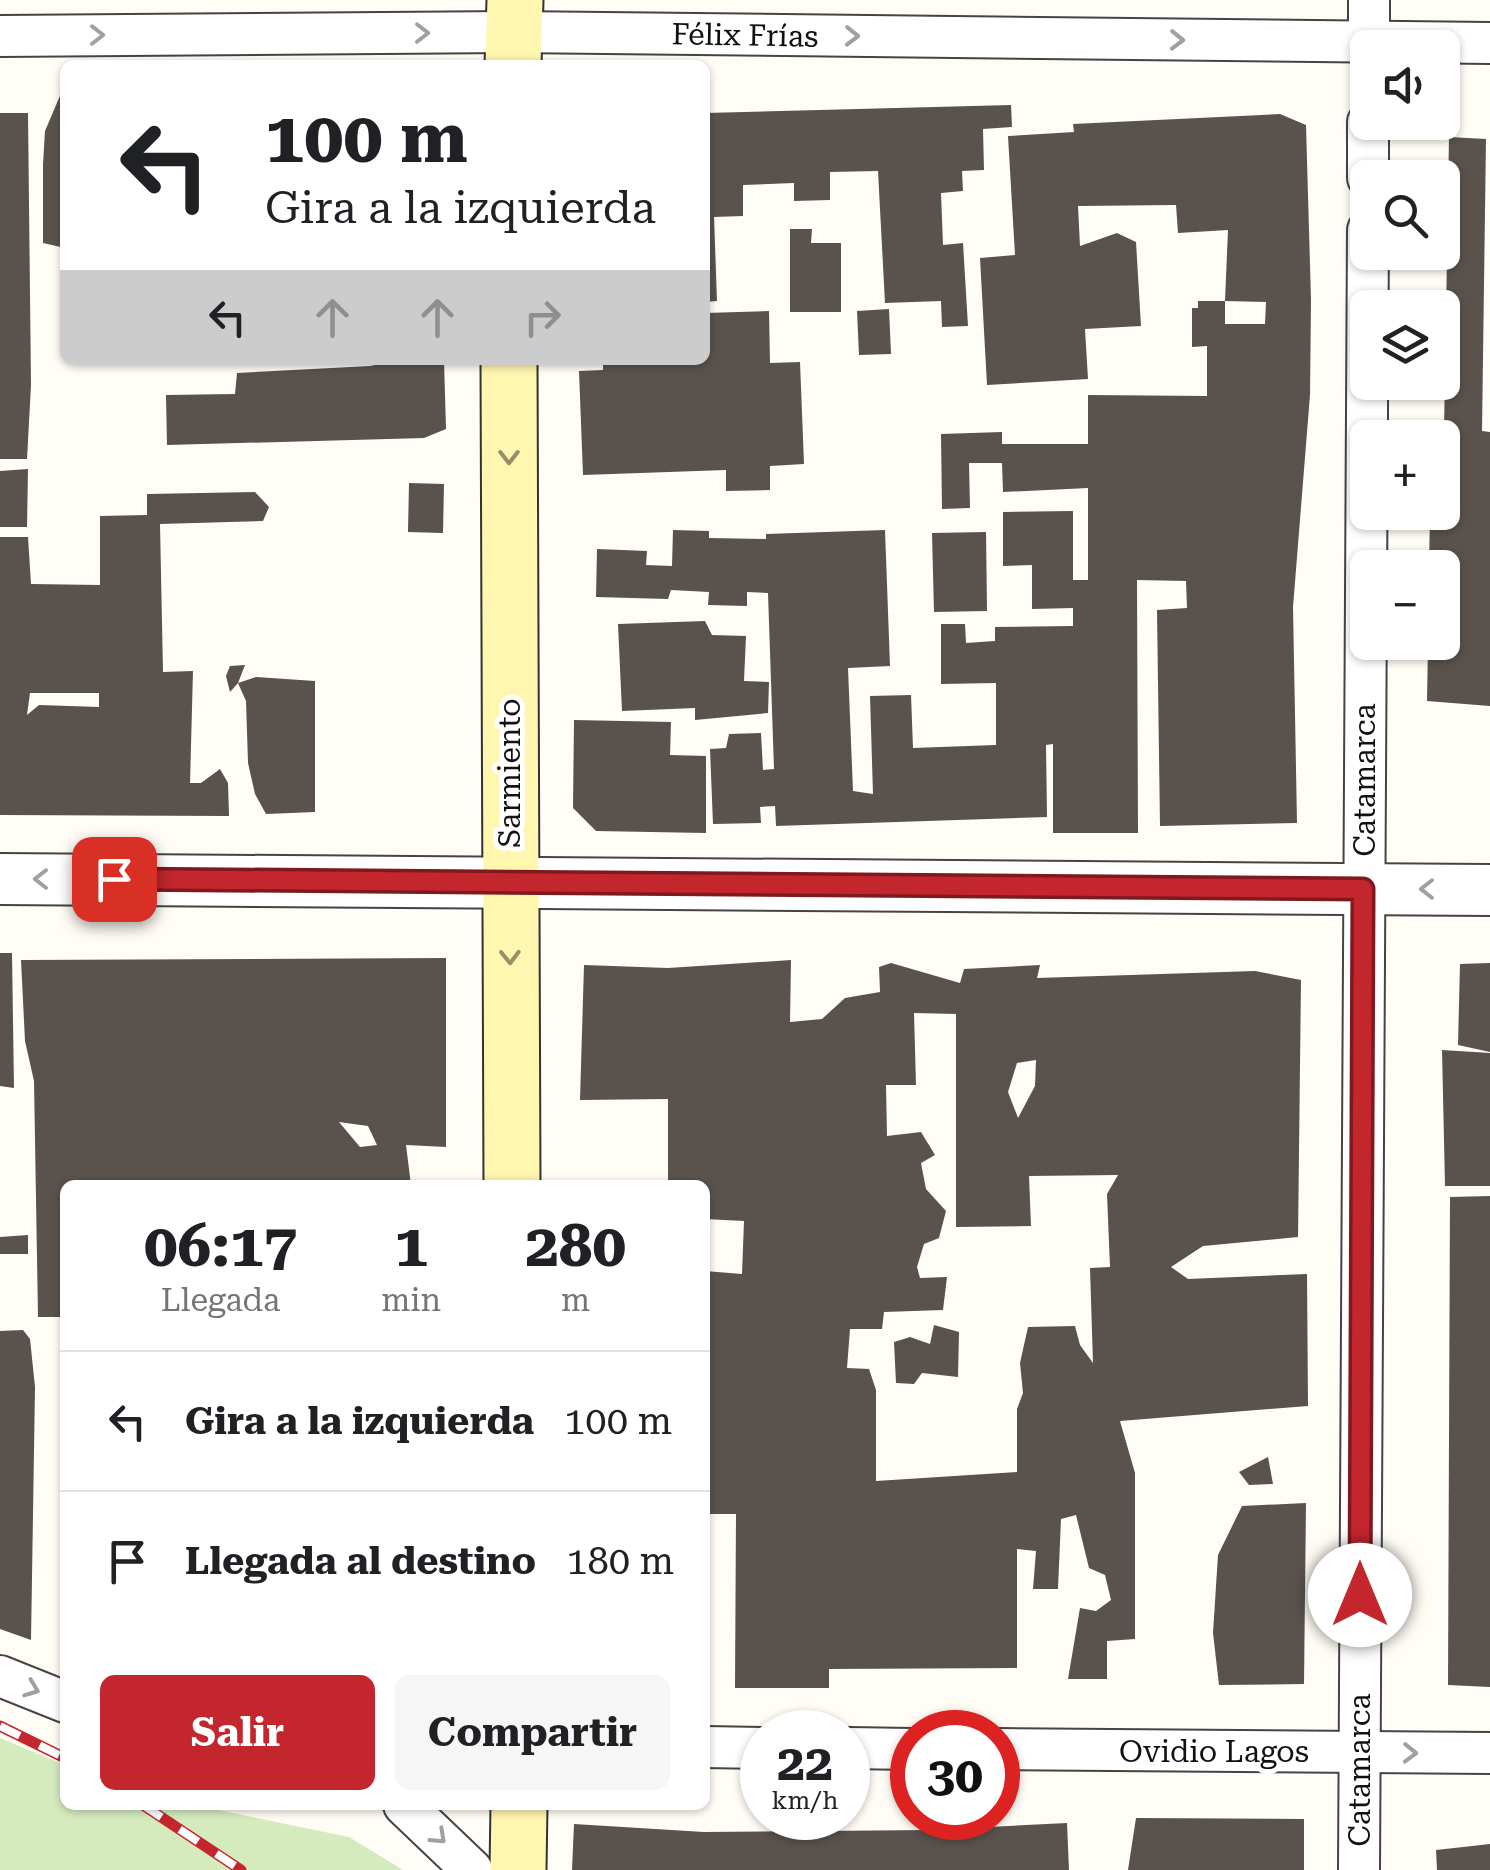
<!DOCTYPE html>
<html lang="es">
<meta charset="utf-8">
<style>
:root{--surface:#fff;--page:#f6f6f6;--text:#202124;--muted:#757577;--line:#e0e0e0;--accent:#c4262e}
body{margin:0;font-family:"Roboto Serif",serif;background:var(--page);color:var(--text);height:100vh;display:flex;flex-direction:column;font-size:38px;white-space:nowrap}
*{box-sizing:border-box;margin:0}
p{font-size:32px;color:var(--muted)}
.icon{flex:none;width:55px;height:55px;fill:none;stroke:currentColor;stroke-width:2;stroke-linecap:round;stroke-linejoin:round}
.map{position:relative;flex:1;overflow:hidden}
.panel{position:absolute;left:60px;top:1180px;width:650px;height:630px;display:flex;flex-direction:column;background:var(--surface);border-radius:15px;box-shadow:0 2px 8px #0004}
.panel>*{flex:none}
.guide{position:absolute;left:60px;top:60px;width:650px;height:305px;border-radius:15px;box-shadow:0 2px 8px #0004;background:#fff;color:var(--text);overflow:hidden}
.buttons{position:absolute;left:1350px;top:30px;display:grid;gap:20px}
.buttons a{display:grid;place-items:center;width:110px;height:110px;border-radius:15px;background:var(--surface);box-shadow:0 2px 8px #0004;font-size:50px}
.speed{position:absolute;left:740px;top:1710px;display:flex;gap:20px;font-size:50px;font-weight:700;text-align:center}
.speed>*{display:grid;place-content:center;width:130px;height:130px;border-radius:50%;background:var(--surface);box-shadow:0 2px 8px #0004;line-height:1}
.speed small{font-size:25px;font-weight:400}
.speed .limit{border:15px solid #d22;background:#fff;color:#111}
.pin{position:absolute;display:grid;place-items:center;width:85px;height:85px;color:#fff;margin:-42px;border-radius:20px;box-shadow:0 5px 15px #0006}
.me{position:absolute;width:110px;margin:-55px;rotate:0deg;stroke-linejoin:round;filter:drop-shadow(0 0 8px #0008)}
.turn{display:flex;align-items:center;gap:35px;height:210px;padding:0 40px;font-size:45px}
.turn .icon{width:130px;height:130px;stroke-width:2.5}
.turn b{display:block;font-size:70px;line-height:85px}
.lanes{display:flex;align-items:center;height:95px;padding:0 40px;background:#0003;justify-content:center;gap:50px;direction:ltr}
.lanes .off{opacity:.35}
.eta{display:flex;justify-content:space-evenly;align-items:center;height:170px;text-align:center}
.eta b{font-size:60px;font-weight:700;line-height:70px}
.cta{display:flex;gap:20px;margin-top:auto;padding:20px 40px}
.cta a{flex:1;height:115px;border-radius:15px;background:var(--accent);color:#fff;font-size:40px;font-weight:700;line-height:115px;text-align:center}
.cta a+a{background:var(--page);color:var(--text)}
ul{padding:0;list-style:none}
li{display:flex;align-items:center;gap:30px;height:140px;padding:0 40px;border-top:2px solid var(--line)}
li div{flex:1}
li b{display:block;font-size:38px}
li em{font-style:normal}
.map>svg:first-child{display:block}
</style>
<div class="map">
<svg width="1490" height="1870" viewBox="0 0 1490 1870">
<rect width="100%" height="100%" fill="#fffdf5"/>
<path fill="#d5ebbd" d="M0,1738L65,1765V1805H194L349,1837L403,1870H0Z"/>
<g fill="#5a524d" fill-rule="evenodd">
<path d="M65,84V248L43,243V164L45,131Z"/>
<path d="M1011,105L1012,127L983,129L984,170L962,171L963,191L941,193L943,245L963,243L968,326L942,327L941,301L885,303L878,171L830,172V200L794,201V183L743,185V216L714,217L717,301L705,302V113Z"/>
<path d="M0,113H28L31,385L27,459H0Z"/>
<path d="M1280,114L1306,125L1311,300L1310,395L1293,607L1297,823L1160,826L1157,610L1187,608L1186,581L1137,580L1138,833H1053V744L1046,745L1047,817L776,826L775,806L760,807L761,823L713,824L710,749L726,748L729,734L761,733L763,770L774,769L768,593L747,592V606L708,605L709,592L671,590L668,599L596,597L597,549L647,551L646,565L672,566L673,530L709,531V538L766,539V534L885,530L890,666L848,668L853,791L873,794L870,696L911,695L913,748L996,745V683L941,684V624H965L966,643L995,641V627L1073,626V608L1032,609V565L1003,566V512L1073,511V580H1088V488L1003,492L1002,463H969L970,508L942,509L941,434L1002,432V444H1088V395L1207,396V346L1192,347V308H1198V301H1225V324H1265L1266,302L1225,301L1228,230L1178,233L1176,205L1078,206L1080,246L1117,233L1136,242L1141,326L1085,329L1088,379L987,385L980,258L1015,255L1008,136L1074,132L1073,124Z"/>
<path d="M1449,137L1486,139L1482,431L1490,432V706L1427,701L1428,642H1442V568H1429L1430,512H1442V438H1431V431H1444Z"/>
<path d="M790,229H812L811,243H841V312H790Z"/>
<path d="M889,309L891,354L859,355L857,311Z"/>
<path d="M769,311L770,363L800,362L804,464L770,466V490L726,491V470L583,475L579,371L603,370V360H705V313Z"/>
<path d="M402,360H444L446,429L424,438L167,445L166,395L235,394L237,373L370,366Z"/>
<path d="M28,469L27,527H0V471Z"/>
<path d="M409,483L444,484L443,533L408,532Z"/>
<path d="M255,492L269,507L263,521L160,524L163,672L193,671L190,783H201L220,769L228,783L229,816L0,815V537H28L31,584L100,585V516L147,515V494ZM30,693H99V707L39,705L27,715Z"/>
<path d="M986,532L987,611L934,612L932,533Z"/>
<path d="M705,621L712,635L746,636L744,681L769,682L768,713L695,720V708L622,711L618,624Z"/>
<path d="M245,665L238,683L230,692L226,676L230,666Z"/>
<path d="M256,677L315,681V812L266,814L255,794L248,763L246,701L238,683Z"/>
<path d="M574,720L671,722L670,755L706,756V833L596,831L573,808Z"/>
<path d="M0,953H12L14,1088L0,1086Z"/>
<path d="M446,958V1147L406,1145L411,1185H65V1317H38L34,1081L25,1041L21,960ZM339,1122L368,1126L377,1145L360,1147Z"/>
<path d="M791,960L790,1022L822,1019L845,998L880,992L879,967L891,963L960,983L964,969L1040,965L1037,978L1255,971L1301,980L1298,1237L1203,1246L1171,1267L1188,1279L1307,1274L1308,1406L1120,1421L1135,1473V1639L1107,1641V1679H1068L1080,1608L1096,1611L1111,1600L1105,1575L1089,1568L1076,1515L1061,1519L1058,1589H1033L1036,1551L1017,1549V1668L829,1669V1688H735L736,1514H705V1271L742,1274L744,1221L705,1219V1185H668V1099L580,1100L584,965L668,968ZM914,1013L956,1014V1227L1031,1226L1029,1176L1118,1175L1107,1194L1110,1267L1090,1268L1093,1363L1080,1345L1075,1326L1028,1327L1020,1363L1023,1393L1017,1409V1472L876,1481V1390L869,1369L847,1368L850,1329H882L884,1312L943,1310L947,1277L920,1278L917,1267L924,1244L939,1238L946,1211L926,1189L921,1163L935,1155L921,1132L887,1136L886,1085H916ZM1036,1060L1035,1086L1018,1118L1008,1092L1017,1063Z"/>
<path d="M1490,963V1052L1458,1045L1460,964Z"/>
<path d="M1442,1050L1490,1053V1186H1445Z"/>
<path d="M1490,1196V1687L1448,1685L1450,1197Z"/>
<path d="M28,1235V1254H0V1237Z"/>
<path d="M934,1325L959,1332L958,1377L922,1373L914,1384L896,1383L894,1342L910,1337L930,1344Z"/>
<path d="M23,1330L30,1339L35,1387L31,1640L0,1629V1331Z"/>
<path d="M1268,1457L1273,1484L1249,1485L1239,1472Z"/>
<path d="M1306,1503L1304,1684L1219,1685L1213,1633L1218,1555L1242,1506Z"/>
<path d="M1136,1818L1304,1819V1870H1128Z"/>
<path d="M1067,1823L1069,1870H572L574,1824L704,1832L930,1830Z"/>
<path d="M1490,1844V1870H1437L1436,1850Z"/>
</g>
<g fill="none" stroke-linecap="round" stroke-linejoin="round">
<g stroke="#444" stroke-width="44">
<g id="minor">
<path d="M0,36L514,32L1490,43"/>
<path d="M1369,48V0"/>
<path d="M1368,178V122"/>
<path d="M0,1676L65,1702"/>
<path d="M705,1747L762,1748"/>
<path d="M848,1748L912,1749"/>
<path d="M998,1749L1490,1753"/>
<path d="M404,1805L472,1870"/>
<path d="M1359,1870L1368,230"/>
</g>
</g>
<g stroke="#444" stroke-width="54">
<path id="tertiary" d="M0,879L1490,890"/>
</g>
<g stroke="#333" stroke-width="59">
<g id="secondary">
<path d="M513,65L515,0"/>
<path d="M509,360L512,1185"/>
<path d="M518,1870L519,1805"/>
</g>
</g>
<use href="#minor" stroke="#fff" stroke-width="40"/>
<use href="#tertiary" stroke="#fff" stroke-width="50"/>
<use href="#secondary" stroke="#fff6b0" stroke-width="55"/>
<g stroke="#c4262e" stroke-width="11">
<g id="rail">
<path d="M0,1726L65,1758"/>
<path d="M143,1805L241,1870"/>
</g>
</g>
<use href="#rail" stroke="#fff" stroke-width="8" stroke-dasharray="22" stroke-linecap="butt"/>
</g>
<defs><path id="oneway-chevron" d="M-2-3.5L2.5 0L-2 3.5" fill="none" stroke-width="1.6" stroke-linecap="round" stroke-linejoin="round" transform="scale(2.5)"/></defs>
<g stroke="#a0a0a0">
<use href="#oneway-chevron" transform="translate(422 33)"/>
<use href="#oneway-chevron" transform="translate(97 35)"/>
<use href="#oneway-chevron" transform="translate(852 36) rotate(1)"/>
<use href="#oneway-chevron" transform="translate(1177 40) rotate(1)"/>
<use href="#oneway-chevron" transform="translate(41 879) rotate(-180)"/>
<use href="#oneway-chevron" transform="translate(1427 889) rotate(-180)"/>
<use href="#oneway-chevron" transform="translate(32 1689) rotate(21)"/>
<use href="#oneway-chevron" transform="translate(1410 1753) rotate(1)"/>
<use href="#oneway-chevron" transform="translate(439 1837) rotate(43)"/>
</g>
<g stroke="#948f68">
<use href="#oneway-chevron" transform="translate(509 457) rotate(90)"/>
<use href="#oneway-chevron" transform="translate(510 957) rotate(89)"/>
</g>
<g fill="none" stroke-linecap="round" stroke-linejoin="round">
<g stroke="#7f191e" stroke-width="25">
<path id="route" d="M114,879L1363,889L1360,1595"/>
</g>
<use href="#route" stroke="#c4262e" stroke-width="18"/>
</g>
<g text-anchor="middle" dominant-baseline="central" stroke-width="10" stroke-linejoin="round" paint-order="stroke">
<g font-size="30" fill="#111" stroke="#fff">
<text transform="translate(745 35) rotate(1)">Félix Frías</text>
<text transform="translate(509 773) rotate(-90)">Sarmiento</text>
<text transform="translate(1364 780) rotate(-90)">Catamarca</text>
<text x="1214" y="1751">Ovidio Lagos</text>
<text transform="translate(1359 1770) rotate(-90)">Catamarca</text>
</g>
</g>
</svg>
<div class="buttons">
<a><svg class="icon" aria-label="sound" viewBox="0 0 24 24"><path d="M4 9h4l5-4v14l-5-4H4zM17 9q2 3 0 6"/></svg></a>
<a><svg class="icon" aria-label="search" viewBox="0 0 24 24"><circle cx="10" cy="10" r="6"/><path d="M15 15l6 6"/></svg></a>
<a><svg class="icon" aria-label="layers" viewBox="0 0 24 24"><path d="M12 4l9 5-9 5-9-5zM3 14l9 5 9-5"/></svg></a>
<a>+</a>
<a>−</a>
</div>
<div class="speed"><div>22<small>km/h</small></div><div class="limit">30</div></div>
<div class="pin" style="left:114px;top:879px;background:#d93025"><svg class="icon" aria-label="arrive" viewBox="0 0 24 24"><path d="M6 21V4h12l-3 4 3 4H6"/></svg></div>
<svg class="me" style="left:1360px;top:1595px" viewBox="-20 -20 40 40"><circle r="19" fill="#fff"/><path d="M0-13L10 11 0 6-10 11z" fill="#c4262e"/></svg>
<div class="guide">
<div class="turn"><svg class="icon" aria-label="left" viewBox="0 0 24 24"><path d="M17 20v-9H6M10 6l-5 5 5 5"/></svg><div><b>100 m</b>Gira a la izquierda</div></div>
<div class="lanes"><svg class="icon" aria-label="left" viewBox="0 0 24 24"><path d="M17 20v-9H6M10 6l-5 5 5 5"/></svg><svg class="icon off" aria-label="ahead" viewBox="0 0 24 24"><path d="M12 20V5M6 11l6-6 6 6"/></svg><svg class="icon off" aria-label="ahead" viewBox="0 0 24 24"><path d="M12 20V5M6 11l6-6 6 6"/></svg><svg class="icon off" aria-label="right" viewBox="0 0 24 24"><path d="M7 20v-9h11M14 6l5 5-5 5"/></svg></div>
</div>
<section class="panel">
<div class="eta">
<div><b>06:17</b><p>Llegada</p></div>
<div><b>1</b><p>min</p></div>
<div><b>280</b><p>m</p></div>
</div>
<ul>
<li><svg class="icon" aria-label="left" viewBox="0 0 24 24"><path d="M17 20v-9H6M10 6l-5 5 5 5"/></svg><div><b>Gira a la izquierda</b></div><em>100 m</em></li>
<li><svg class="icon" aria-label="arrive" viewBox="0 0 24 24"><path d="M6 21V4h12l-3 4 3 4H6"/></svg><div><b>Llegada al destino</b></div><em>180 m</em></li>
</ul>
<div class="cta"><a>Salir</a><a>Compartir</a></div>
</section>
</div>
